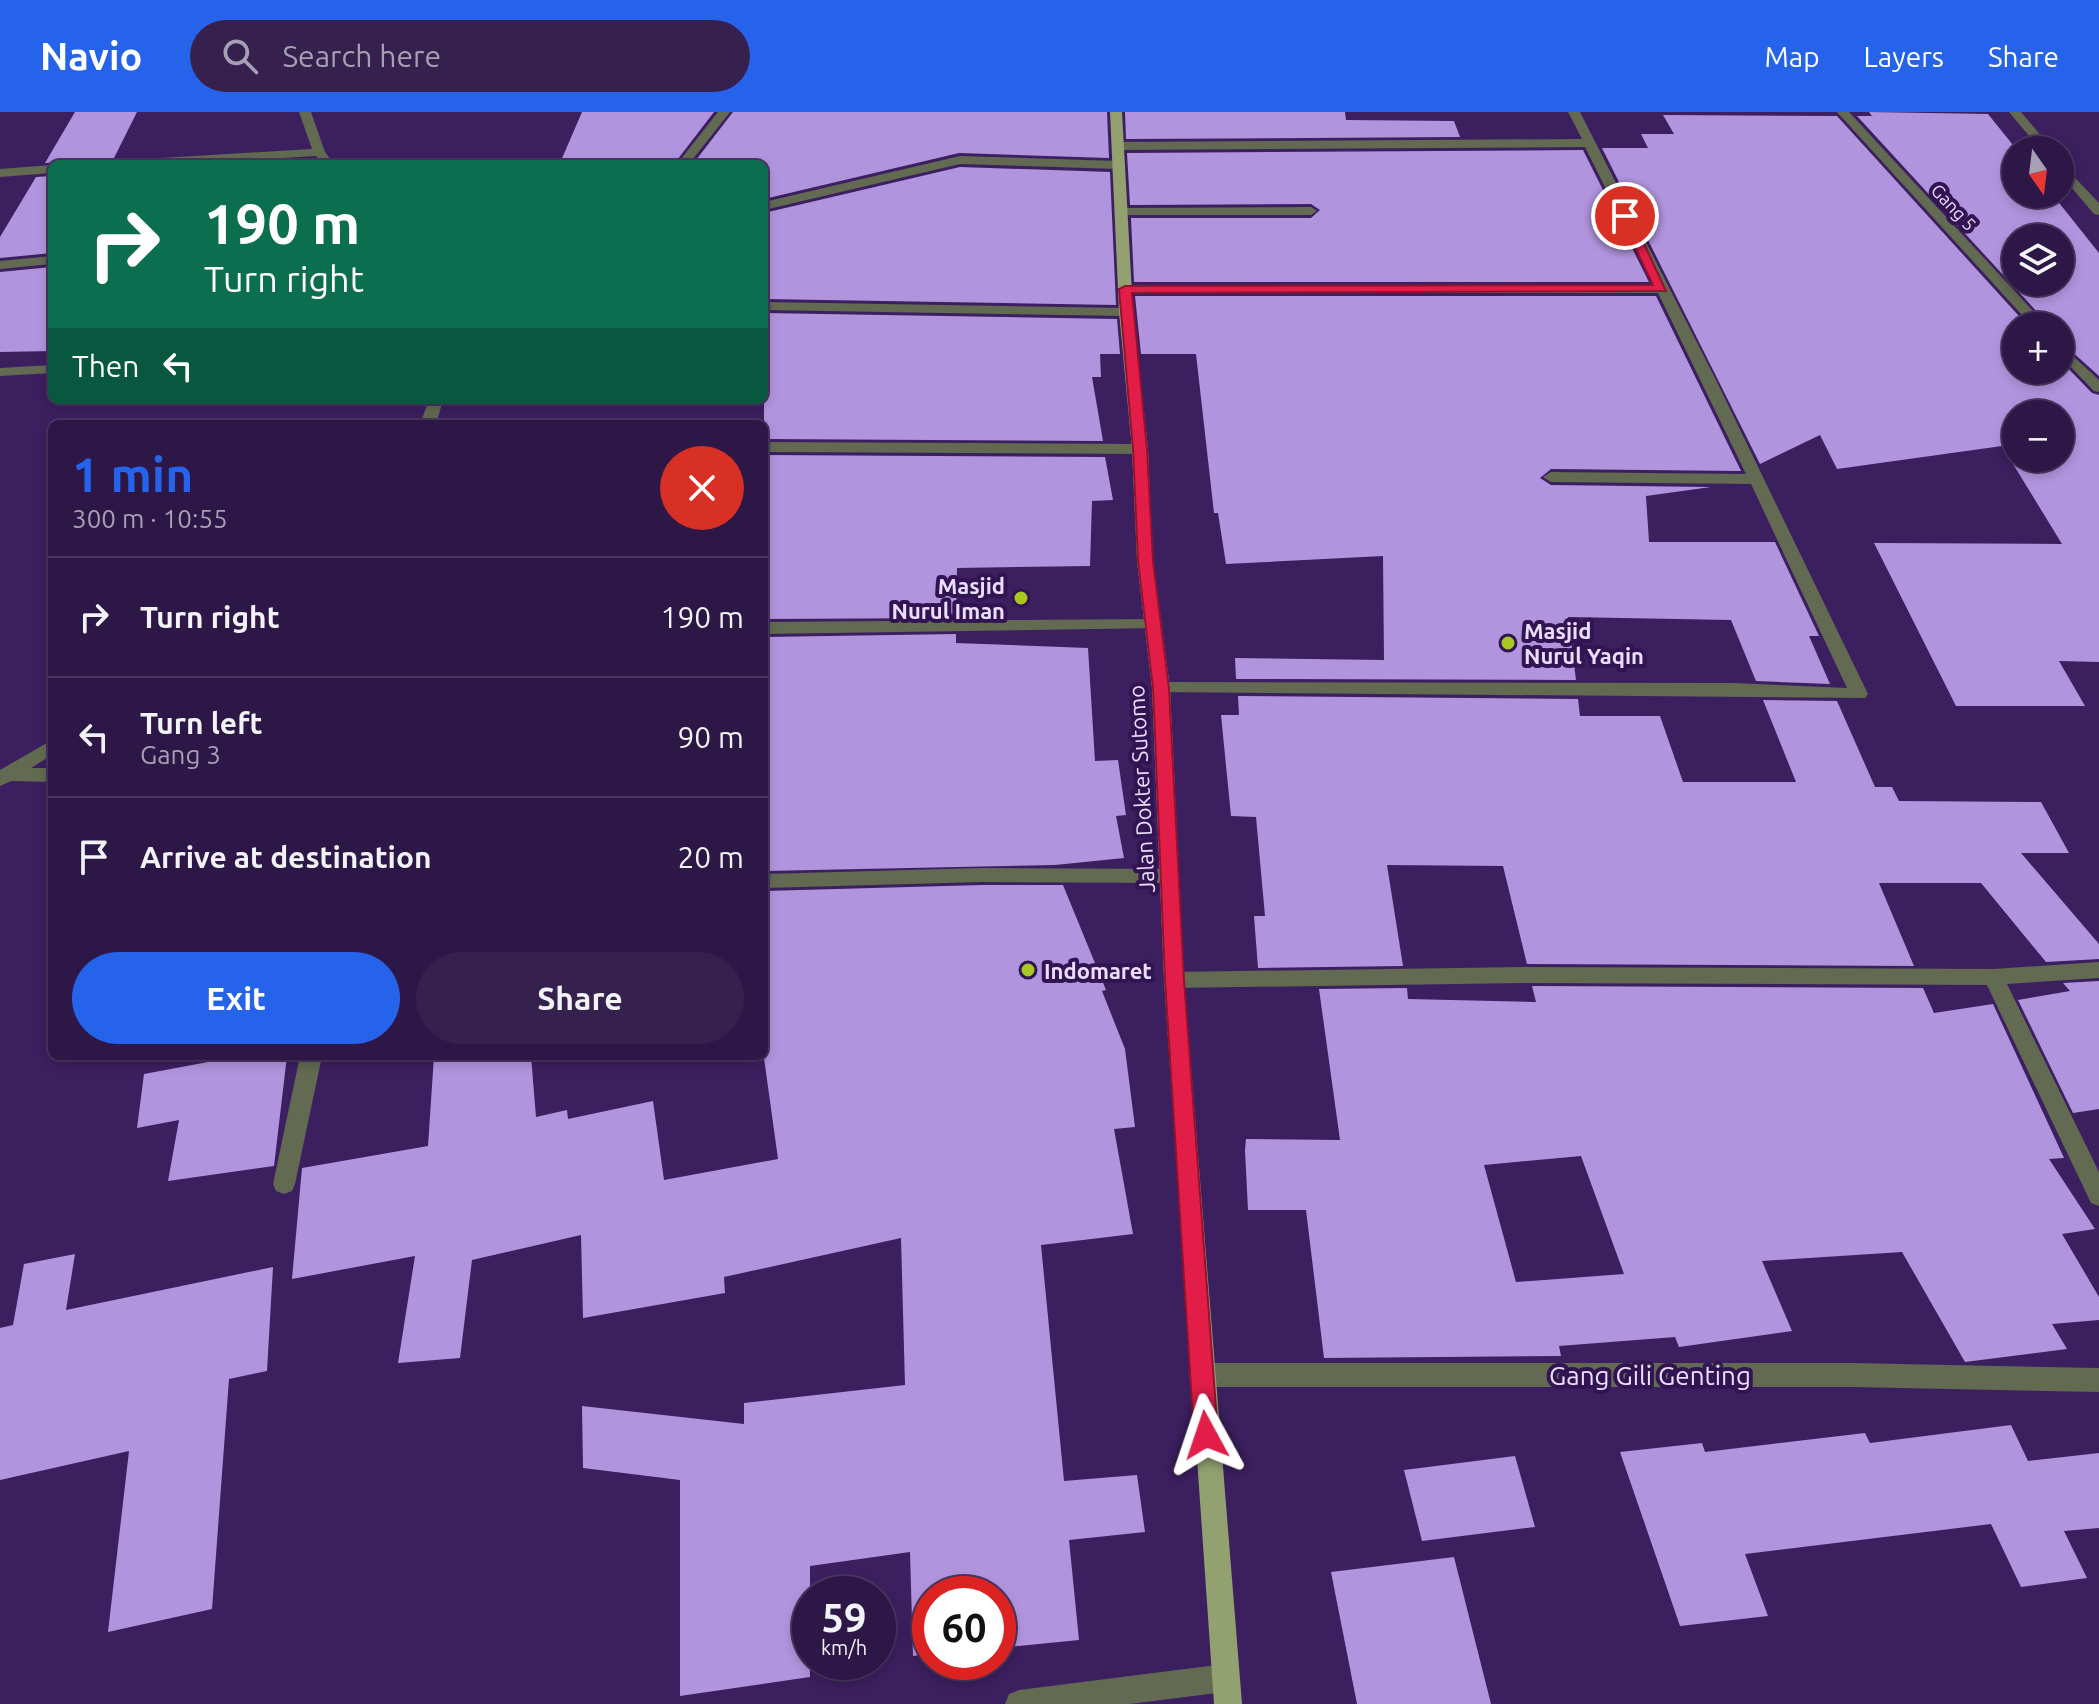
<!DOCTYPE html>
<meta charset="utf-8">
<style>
:root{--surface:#2d1747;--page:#35204e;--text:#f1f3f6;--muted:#a79fb4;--line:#483660;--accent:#2563eb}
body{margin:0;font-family:Ubuntu,sans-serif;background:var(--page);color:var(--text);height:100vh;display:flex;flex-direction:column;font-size:30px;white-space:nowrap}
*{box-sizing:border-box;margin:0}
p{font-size:26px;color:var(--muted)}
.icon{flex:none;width:44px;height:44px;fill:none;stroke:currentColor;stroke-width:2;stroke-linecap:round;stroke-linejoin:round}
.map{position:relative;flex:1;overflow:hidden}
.sheet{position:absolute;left:48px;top:308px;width:720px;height:640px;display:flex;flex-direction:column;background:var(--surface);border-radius:12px;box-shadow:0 4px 12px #0003,0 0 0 2px var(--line)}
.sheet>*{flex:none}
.banner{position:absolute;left:48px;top:48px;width:720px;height:244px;border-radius:12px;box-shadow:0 4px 12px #0003,0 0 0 2px var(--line);background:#0b6e4f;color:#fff;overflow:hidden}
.needle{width:52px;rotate:166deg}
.buttons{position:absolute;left:2002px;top:24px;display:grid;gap:16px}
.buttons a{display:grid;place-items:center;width:72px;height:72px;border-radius:50%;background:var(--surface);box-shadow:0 4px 12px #0003,0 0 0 2px var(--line);font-size:40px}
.speed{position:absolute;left:792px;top:1464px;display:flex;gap:16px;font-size:40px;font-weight:700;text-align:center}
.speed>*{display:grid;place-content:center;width:104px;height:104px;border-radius:50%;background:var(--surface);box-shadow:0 4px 12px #0003,0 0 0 2px var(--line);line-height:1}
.speed small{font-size:20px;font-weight:400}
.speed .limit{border:12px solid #d22;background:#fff;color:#111}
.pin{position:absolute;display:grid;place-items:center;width:68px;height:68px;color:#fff;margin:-34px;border:4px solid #fff;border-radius:50%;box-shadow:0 2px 8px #0007}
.me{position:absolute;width:88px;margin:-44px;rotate:355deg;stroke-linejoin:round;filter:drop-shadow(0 0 6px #0008)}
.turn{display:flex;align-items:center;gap:28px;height:168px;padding:0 24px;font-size:36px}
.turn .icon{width:104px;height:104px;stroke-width:2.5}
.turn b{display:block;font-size:56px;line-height:68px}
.then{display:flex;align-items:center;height:76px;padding:0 24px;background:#0003;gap:16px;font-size:30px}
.round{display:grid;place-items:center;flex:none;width:84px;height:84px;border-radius:42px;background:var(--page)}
.overview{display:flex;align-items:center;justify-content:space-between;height:136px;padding:0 24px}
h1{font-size:48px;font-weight:700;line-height:60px;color:var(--accent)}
.primary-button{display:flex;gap:16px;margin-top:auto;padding:16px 24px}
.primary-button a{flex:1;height:92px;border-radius:48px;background:var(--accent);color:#fff;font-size:32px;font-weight:700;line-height:92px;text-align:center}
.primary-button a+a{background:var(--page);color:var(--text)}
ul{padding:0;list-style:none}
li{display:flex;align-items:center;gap:24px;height:120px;padding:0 24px;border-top:2px solid var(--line)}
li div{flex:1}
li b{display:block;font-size:30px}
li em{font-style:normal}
header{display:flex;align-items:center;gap:48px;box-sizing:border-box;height:112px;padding:0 40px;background:var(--accent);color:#fff}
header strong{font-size:38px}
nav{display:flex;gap:44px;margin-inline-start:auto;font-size:28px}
.search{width:560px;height:72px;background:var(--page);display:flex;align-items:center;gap:20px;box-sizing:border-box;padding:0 28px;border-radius:44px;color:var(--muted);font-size:30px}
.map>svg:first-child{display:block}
</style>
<header>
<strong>Navio</strong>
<div class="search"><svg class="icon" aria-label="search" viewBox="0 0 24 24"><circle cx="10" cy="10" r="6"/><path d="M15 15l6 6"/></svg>Search here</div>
<nav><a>Map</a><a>Layers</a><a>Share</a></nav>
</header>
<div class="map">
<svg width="2099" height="1592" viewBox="0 0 2099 1592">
<rect width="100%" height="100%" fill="#3c1f5f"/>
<g fill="#b194de" fill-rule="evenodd">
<path d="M75,0H137L114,46L45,51Z"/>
<path d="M582,0H714L674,52L560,51Z"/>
<path d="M733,0H1107L1109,46L959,41L764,87V52H693Z"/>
<path d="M1125,0H1345L1346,8L1454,9L1460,25L1126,27Z"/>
<path d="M1869,0L1988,2L2017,38L2016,82H2052L2099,141V264L2060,229V214H2050L1857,4H1872ZM2016,126H2060V170H2016Z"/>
<path d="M1663,3L1837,4L2028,214H2016V258H2060V248L2092,281L2099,283V550L2059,549L2085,594H1956L1874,431L2062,432L2002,334L1837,357L1820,323L1760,352L1602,36H1648L1641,22H1674ZM2016,302H2060V346H2016Z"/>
<path d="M1583,38L1649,170H1134L1131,106H1311L1320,98L1311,92L1130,93L1127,41Z"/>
<path d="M960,55L1110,60L1116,193L764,187V101Z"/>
<path d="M52,64V141L0,146V125L36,65Z"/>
<path d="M52,155V239L0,240V160Z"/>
<path d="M1135,184H1656L1741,359L1551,357L1540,366L1551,373L1711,375L1646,384L1649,430H1775L1819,524H1809L1830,572L1756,569L1731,508L1568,505L1576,568L1236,567L1235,546L1384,548L1383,444L1226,452L1218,401H1214L1196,242H1141Z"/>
<path d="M764,201L1117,207L1120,242H1100L1101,265H1092L1103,329L764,327Z"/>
<path d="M764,343L1105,345L1113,388L1092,389L1090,454L957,456L956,506L764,507Z"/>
<path d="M956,522V531L1088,536L1095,649L1118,648L1126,703L1116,704L1124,746L1055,753L764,759V525Z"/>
<path d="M1238,584L1578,587L1580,604H1660L1683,670H1796L1763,588L1837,589L1875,675H1892L1899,689L2041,690L2069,741H2021L2099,832V847L2046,850L1981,771H1879L1914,854L1527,852L1503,754L1387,753L1403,854L1258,856L1254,804H1265L1256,705L1231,704L1221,603H1239Z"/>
<path d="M982,773H1063L1106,878L1102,879L1125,937L1135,1015L1114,1017L1133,1122L1041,1133L1064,1369L1137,1363L1145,1420L1069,1428L1079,1528L998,1536V1482H930V1542L913,1544L910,1440L810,1454V1565L680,1584V1368L583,1356L582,1294L744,1312V1291L905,1273L901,1126L724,1165L725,1181L583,1206L581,1123L472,1148L460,1246L398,1251L415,1144L292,1167L302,1056L428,1034L434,944H531L536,1005L567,998L568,1007L653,989L664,1068L778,1047L764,946V779Z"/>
<path d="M2099,869V997L2073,1001L2018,888L2070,879L2063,871Z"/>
<path d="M1532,874L1923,876L1934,901L1993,892L2064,1046L2049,1047L2095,1117L2062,1122L2099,1185V1208L2052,1212L2067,1237L1965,1250L1902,1140L1762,1149L1792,1219L1679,1235L1675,1225L1559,1234L1561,1244L1324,1246L1306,1098H1248L1245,1038L1246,1027L1340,1028L1319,877L1407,876L1408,887L1536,890ZM1581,1044L1624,1162L1516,1170L1484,1053Z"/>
<path d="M240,944H287L274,1054L168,1069L179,1008L137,1016L144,962Z"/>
<path d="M75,1142L66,1198L273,1155L267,1259L229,1267L212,1497L108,1520L129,1339L0,1368V1216L13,1213L24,1152Z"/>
<path d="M2011,1313L2028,1349L2099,1341V1416L2064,1419L2087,1466L2021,1475L1991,1412L1745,1442L1768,1504L1680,1514L1620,1340L1702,1331L1705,1340L1865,1321L1870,1331Z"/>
<path d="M1515,1344L1535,1415L1422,1429L1404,1358Z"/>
<path d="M1454,1445L1491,1592H1357L1331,1460Z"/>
</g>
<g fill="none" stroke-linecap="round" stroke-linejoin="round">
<g fill="#626a52" fill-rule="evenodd">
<path d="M299,0H311L325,40L334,52H322L316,44L187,52H122L128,48L312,37Z"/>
<path d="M718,0H730L689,52H677Z"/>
<path d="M1568,0H1580L1716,268L1868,582L1865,586L1155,580L1152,576L1155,572L1161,570L1732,571L1847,576L1751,372L1551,370L1543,365L1551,360L1746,362L1658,181H1125L1118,177L1125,173H1654L1585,35L1118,38L1112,34L1118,30L1582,27Z"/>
<path d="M1837,0H1849L2047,214H2032Z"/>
<path d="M2009,0H2021L2053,38H2041Z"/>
<path d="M960,44L1118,49L1124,53L1118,57L960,52L764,98V90Z"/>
<path d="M2060,50L2099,91V103L2094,102L2060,62Z"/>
<path d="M52,53V61L0,65V57Z"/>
<path d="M1122,96L1311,95L1317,99L1311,103H1117V97Z"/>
<path d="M52,144V152L0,157V149Z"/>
<path d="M764,190L1126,196L1133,200L1126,204L764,198Z"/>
<path d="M2060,232L2099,268V280L2094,279L2060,244Z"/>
<path d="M52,253V261L0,264V256Z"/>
<path d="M429,288H443L436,312H420Z"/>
<path d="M764,330L1140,332L1148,337L1140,342L764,340Z"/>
<path d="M1152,507L1161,512L1158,516L764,522V510Z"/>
<path d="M52,628V643L31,656H52V670L11,669L0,674V658Z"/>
<path d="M982,756L1169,757L1179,764L1169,771L982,770L764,776V762Z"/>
<path d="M2099,850V866L2007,872L2099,1060V1094L2091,1091L1987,873L1524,871L1174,876L1167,874L1164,868L1167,862L1174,860L1524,855L1993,857Z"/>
<path d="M300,944H322L295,1072L292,1079L284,1082L276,1079L273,1072Z"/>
<path d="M1201,1251H1853L2099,1256V1280L1853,1275H1201L1192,1271L1189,1263L1192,1255Z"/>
<path d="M1225,1552L1235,1556L1239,1566L1235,1576L1225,1580L1130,1592H1005L1009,1582L1019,1578Z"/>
</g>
<path fill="#92a16f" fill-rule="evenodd" d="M1110,0H1122L1133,200L1148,337L1153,449L1170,576L1184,868L1242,1592H1214L1164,868L1152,576L1137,449L1132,337L1119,200Z"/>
</g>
<path fill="#e11d48" stroke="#92132f" stroke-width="2" d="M1625,100L1631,104L1666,179L1132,181L1147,337L1153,449L1169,576L1184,868L1218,1323L1214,1331L1206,1335L1198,1331L1194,1323L1165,868L1153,576L1138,449L1133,337L1119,177L1125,174L1653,173L1620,104Z"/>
<g fill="#a6c820" stroke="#321453" stroke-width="3">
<circle cx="1021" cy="486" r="8"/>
<circle cx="1508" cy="531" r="8"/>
<circle cx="1028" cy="858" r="8"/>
</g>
<g text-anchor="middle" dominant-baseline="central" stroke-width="8" stroke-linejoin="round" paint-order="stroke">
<g font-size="18" fill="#eadffe" stroke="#321453">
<text transform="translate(1954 95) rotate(47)">Gang 5</text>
</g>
<g font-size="22" font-weight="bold" fill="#eadffe" stroke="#321453" text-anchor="start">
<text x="1005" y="473" text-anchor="end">Masjid<tspan x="1005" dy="25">Nurul Iman</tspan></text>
<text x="1524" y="518">Masjid<tspan x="1524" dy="25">Nurul Yaqin</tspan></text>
<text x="1044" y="858">Indomaret</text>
</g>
<g font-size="22" fill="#eadffe" stroke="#321453">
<text transform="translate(1141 677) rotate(-93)">Jalan Dokter Sutomo</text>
</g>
<g font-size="26" fill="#eadffe" stroke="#321453">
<text x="1650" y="1263">Gang Gili Genting</text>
</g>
</g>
</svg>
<div class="buttons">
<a><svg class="needle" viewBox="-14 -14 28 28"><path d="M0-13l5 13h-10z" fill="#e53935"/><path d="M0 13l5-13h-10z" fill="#a79fb4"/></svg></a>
<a><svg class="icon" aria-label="layers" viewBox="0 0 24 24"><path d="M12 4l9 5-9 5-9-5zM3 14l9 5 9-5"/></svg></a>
<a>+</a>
<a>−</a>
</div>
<div class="speed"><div>59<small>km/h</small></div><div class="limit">60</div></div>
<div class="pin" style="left:1625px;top:104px;background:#d93025"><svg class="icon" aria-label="arrive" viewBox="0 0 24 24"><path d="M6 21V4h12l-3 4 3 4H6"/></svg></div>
<svg class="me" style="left:1206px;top:1323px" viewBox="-20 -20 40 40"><path d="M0-17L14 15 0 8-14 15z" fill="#e11d48" stroke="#fff" stroke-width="4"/></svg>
<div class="banner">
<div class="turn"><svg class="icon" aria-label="right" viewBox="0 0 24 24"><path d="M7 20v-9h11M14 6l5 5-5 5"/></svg><div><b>190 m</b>Turn right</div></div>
<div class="then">Then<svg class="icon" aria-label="left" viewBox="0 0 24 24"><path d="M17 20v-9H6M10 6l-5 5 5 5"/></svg></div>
</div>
<section class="sheet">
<div class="overview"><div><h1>1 min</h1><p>300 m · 10:55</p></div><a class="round" style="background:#d93025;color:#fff"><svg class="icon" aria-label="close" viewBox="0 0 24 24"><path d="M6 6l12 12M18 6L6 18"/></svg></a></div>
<ul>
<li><svg class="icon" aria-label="right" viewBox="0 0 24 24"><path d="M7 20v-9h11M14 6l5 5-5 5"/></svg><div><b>Turn right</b></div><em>190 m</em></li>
<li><svg class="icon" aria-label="left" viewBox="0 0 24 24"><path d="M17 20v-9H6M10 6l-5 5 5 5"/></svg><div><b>Turn left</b><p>Gang 3</p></div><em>90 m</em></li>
<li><svg class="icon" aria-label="arrive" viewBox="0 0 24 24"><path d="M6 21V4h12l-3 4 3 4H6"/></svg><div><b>Arrive at destination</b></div><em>20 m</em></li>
</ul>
<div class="primary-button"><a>Exit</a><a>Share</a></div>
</section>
</div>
